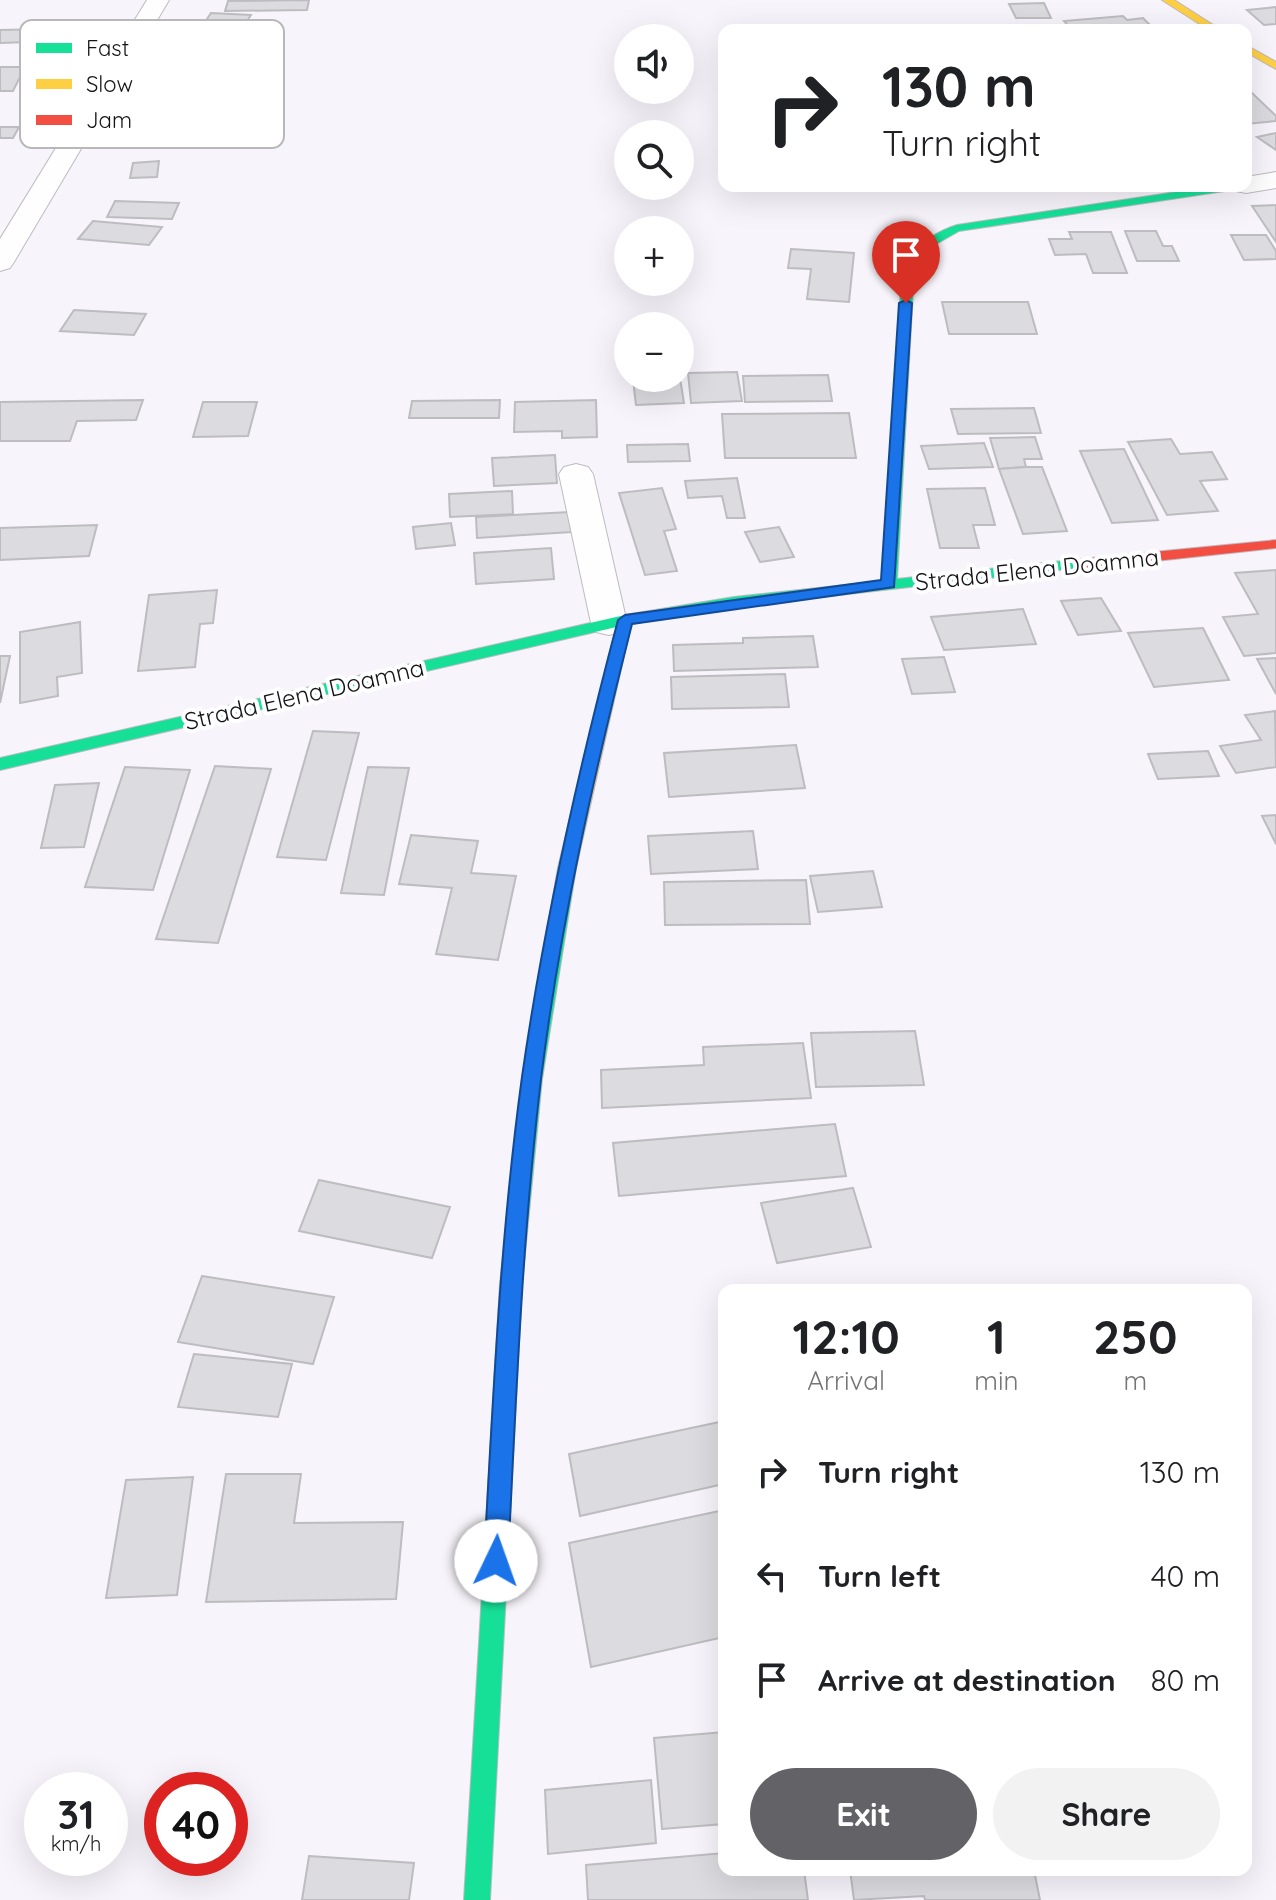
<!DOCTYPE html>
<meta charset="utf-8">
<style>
:root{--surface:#fff;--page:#f2f2f2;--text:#202124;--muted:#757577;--accent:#636267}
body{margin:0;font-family:Quicksand,sans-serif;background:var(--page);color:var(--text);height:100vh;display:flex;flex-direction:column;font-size:30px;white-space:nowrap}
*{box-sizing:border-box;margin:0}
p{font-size:26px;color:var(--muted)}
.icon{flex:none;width:44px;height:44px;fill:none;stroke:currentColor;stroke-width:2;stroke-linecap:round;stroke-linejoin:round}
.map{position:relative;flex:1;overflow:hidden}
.panel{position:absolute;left:718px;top:1284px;width:534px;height:592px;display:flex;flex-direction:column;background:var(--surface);border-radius:16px;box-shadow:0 8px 32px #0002}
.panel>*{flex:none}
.top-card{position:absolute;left:718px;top:24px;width:534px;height:168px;border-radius:16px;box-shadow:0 8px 32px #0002;background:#fff;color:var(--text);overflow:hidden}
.tools{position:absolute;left:614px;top:24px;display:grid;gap:16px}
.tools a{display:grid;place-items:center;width:80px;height:80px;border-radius:50%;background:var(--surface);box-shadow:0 8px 32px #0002;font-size:40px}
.speed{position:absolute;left:24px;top:1772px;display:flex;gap:16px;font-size:40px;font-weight:700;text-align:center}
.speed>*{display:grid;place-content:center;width:104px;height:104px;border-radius:50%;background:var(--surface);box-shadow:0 8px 32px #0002;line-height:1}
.speed small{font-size:20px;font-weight:400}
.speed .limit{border:12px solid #d22;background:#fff;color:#111}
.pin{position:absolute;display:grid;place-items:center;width:68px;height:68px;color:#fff;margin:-82px -34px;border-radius:50% 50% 50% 0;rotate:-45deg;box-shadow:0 0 8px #0007}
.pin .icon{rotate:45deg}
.me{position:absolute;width:88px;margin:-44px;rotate:3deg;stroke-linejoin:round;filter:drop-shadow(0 0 6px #0008)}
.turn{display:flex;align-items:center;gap:28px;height:168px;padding:0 32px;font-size:36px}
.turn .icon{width:104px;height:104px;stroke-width:2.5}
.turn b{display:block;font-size:56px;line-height:68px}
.eta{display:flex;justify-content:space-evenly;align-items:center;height:136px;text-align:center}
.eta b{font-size:48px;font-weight:700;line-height:56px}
.button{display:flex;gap:16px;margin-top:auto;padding:16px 32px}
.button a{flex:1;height:92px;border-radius:48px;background:var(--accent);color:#fff;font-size:32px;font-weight:700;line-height:92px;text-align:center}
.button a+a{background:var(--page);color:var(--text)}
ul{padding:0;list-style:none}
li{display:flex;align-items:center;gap:24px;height:104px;padding:0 32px}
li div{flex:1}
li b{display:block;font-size:30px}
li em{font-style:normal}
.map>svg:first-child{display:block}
</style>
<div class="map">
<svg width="1276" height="1900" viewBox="0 0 1276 1900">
<rect width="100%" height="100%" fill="#f7f5fb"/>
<g fill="#dcdbe0" stroke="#bdbcc0" stroke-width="2">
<path d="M309,0L307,10L225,11L228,1Z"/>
<path d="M1044,3L1051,18H1016L1009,4Z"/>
<path d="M1276,7V24L1264,25L1247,10Z"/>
<path d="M211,13L251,15L243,27L203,25Z"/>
<path d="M1123,16L1127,20L1143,18L1155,30H1072L1064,21Z"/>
<path d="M93,28L88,40L0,43V30Z"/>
<path d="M0,67H25L13,91H0Z"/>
<path d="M1246,91H1250L1276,116V121L1246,124Z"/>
<path d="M0,127H19L13,138H0Z"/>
<path d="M1276,133V150L1257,137Z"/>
<path d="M159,161L157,177L130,178L133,163Z"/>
<path d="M115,201L179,203L172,219L107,217Z"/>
<path d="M1276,205V242L1252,206Z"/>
<path d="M93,221L162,227L149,245L78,239Z"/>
<path d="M1125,231H1156L1163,246H1172L1179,261H1137Z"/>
<path d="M1069,232H1111L1127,273H1093L1086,254L1055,255L1049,239H1072Z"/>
<path d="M1231,235H1266L1276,251V259L1244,260Z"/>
<path d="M791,249L854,253L849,302L807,299L811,269L788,268Z"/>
<path d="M942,302H1028L1037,334H949Z"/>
<path d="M74,310L146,314L134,335L60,331Z"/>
<path d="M737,372L742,401L691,403L688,373Z"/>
<path d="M828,375L832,401L745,402L743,376Z"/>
<path d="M680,378L684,403L636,405L633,380Z"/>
<path d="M143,400L136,420L77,421L70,441H0V402Z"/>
<path d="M500,400L499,418H409L412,401Z"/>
<path d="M596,400L597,437L562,438V431L514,432L515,402Z"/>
<path d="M203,402H257L248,436L193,437Z"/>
<path d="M1034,408L1041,433L958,434L951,409Z"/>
<path d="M849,413L856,458H725L722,414Z"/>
<path d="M1035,437L1042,459H1024L1026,467L999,469L990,438Z"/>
<path d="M1171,439L1180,454L1212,452L1227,479L1200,481L1218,511L1167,515L1128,442Z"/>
<path d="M984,443L993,467L929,469L921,446Z"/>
<path d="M688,444L690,461L628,462L627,445Z"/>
<path d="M1124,449L1158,520L1112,523L1080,451Z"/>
<path d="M555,455L557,483L494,486L492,458Z"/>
<path d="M1026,467H1042L1067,531L1023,534L999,469Z"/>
<path d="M737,478L745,518H727L722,496L688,498L685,481Z"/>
<path d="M662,488L676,529L664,531L677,571L645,575L619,493Z"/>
<path d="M985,488L995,525H973L979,548H940L927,489Z"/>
<path d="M512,491L513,514L450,517L449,494Z"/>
<path d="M569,512L571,532L477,538L476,517Z"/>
<path d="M451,523L455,545L416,549L413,527Z"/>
<path d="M97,525L89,556L0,560V528Z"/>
<path d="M779,527L794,557L760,562L745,532Z"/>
<path d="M551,548L554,579L476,584L474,553Z"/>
<path d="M1276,570V653L1244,656L1223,617L1258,614L1235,573Z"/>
<path d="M217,590L213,623L200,624L195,667L138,671L149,595Z"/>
<path d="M1101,598L1121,631L1078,635L1061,601Z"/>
<path d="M1023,609L1036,644L944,650L931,617Z"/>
<path d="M80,622L82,673L57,677L58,696L20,703V632Z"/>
<path d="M1203,628L1229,680L1154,687L1128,633Z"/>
<path d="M813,636L818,667L674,671L673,645L743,643V638Z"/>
<path d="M0,656H10L0,703Z"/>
<path d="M944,657L955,692L912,694L902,659Z"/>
<path d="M1276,658V694L1257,659Z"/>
<path d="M785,674L789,707L672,709L671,677Z"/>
<path d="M1275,711L1276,767L1236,773L1220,746L1261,740L1245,715Z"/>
<path d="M313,731L359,733L326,860L277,857Z"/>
<path d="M796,745L805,788L669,797L664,753Z"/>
<path d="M1208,751L1219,776L1158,779L1148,754Z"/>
<path d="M215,766L271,769L218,943L156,939Z"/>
<path d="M125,767L190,770L153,890L85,887Z"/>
<path d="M368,767L409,768L384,895L341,893Z"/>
<path d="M99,783L84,847L41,848L55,785Z"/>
<path d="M1276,815V844L1262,816Z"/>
<path d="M753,831L758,869L651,874L648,836Z"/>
<path d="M411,835L478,841L471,873L516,876L498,960L436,954L452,888L399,884Z"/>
<path d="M873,871L882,907L818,912L810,876Z"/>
<path d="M806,880L810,924L665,925L664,882Z"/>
<path d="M915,1031L924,1085L816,1087L811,1033Z"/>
<path d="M803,1043L811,1098L602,1108L601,1070L704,1065L703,1047Z"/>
<path d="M835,1124L846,1176L619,1196L613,1143Z"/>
<path d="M319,1180L450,1207L432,1258L299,1231Z"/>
<path d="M853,1188L871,1247L777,1263L761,1203Z"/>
<path d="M202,1276L334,1297L313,1364L178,1342Z"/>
<path d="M194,1354L292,1364L278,1417L178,1407Z"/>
<path d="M724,1421V1484L580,1516L569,1454Z"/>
<path d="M226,1474H301L294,1523L403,1522L396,1599L206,1602Z"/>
<path d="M193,1477L177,1595L106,1598L126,1480Z"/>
<path d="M724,1510V1637L591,1667L569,1543Z"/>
<path d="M724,1732V1824L662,1829L654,1738Z"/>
<path d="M651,1780L656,1843L548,1854L545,1790Z"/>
<path d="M724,1853V1870H804L808,1900H588L586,1865Z"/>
<path d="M309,1856L414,1863L409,1900H302Z"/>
<path d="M850,1870H1034L1040,1900H925L924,1896L854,1900Z"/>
</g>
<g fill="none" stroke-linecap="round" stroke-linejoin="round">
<g stroke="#bdbbc0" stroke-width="2">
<g id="street">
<path d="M147,0H169L14,262L10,268L0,271V239Z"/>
<path d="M1276,172V188L1246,193L1236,191L1233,186H1246V177Z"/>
<path d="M576,464L588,467L593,474L627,623L622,632L609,635L596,632L591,623L559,474L564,467Z"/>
</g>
</g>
<g stroke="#bdbbc0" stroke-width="2">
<g id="fast">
<path d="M1216,186H1244L1238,189L959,231L931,247L914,272L897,579L1081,559L1086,561V567L734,607L625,625L0,770V758L625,615L734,597L882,581L902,272C914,248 931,233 957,225Z"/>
<path d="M567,861L576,868L542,1079L522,1284L490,1900H464L500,1284L522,1079L558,868Z"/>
</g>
</g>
<g stroke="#bdbbc0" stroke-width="2">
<g id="slow">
<path d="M1162,0H1174L1221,30H1209Z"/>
<path d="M1246,45L1276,62V69L1246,52Z"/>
<path d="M625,615L632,620L576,868L567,875L558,868L618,620Z"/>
</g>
</g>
<g stroke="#bdbbc0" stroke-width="2">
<path id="jam" d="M1276,540V548L1081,569L1074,564L1081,559Z"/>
</g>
<use href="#street" fill="#fefefe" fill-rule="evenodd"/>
<use href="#fast" fill="#16e098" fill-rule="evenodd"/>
<use href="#slow" fill="#ffcf43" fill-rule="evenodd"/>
<use href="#jam" fill="#f24e42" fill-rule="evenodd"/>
</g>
<path fill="#1a73e8" stroke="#114b97" stroke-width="2" d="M906,300L912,303L894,587L632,624C594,774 560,925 541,1079C522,1239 516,1400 508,1561L504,1570L496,1573L487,1570L484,1561C493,1400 500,1237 522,1077C544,922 578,771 618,620L625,615L881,580L899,303Z"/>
<g text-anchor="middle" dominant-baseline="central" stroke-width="8" stroke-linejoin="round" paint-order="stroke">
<g font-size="24" fill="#141317" stroke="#fff">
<text transform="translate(1037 569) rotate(-6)">Strada Elena Doamna</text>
<text transform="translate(304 694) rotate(-13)">Strada Elena Doamna</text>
</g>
</g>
<rect x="20" y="20" width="264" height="128" rx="12" fill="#fff" stroke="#b8b8b9" stroke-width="2"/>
<rect x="36" y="43" width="36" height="10" fill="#16e098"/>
<rect x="36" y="79" width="36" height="10" fill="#ffcf43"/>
<rect x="36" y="115" width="36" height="10" fill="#f24e42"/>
<g font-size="22" fill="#141317">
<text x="86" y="56">Fast</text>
<text x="86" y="92">Slow</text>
<text x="86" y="128">Jam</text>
</g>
</svg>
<div class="tools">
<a><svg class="icon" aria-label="sound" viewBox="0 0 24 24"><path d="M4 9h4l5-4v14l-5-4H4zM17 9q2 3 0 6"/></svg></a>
<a><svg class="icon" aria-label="search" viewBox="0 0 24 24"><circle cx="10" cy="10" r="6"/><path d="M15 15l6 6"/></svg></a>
<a>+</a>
<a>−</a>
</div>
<div class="speed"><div>31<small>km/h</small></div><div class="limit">40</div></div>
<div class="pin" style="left:906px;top:303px;background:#d93025"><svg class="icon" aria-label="arrive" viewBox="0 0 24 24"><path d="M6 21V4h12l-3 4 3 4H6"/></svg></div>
<svg class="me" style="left:496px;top:1561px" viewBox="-20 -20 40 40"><circle r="19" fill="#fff"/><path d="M0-13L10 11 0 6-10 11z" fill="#1a73e8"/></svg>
<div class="top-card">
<div class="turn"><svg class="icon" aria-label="right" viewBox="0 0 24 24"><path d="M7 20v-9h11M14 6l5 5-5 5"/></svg><div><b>130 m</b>Turn right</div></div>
</div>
<section class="panel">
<div class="eta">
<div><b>12:10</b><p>Arrival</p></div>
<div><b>1</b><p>min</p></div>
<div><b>250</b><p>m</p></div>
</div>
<ul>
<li><svg class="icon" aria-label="right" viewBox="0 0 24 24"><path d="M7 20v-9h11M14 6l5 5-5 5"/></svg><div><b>Turn right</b></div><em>130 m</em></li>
<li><svg class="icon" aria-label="left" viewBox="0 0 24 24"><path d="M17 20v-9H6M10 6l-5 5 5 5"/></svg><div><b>Turn left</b></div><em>40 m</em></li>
<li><svg class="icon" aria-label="arrive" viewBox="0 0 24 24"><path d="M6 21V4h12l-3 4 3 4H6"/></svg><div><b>Arrive at destination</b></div><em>80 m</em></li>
</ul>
<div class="button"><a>Exit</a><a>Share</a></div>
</section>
</div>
